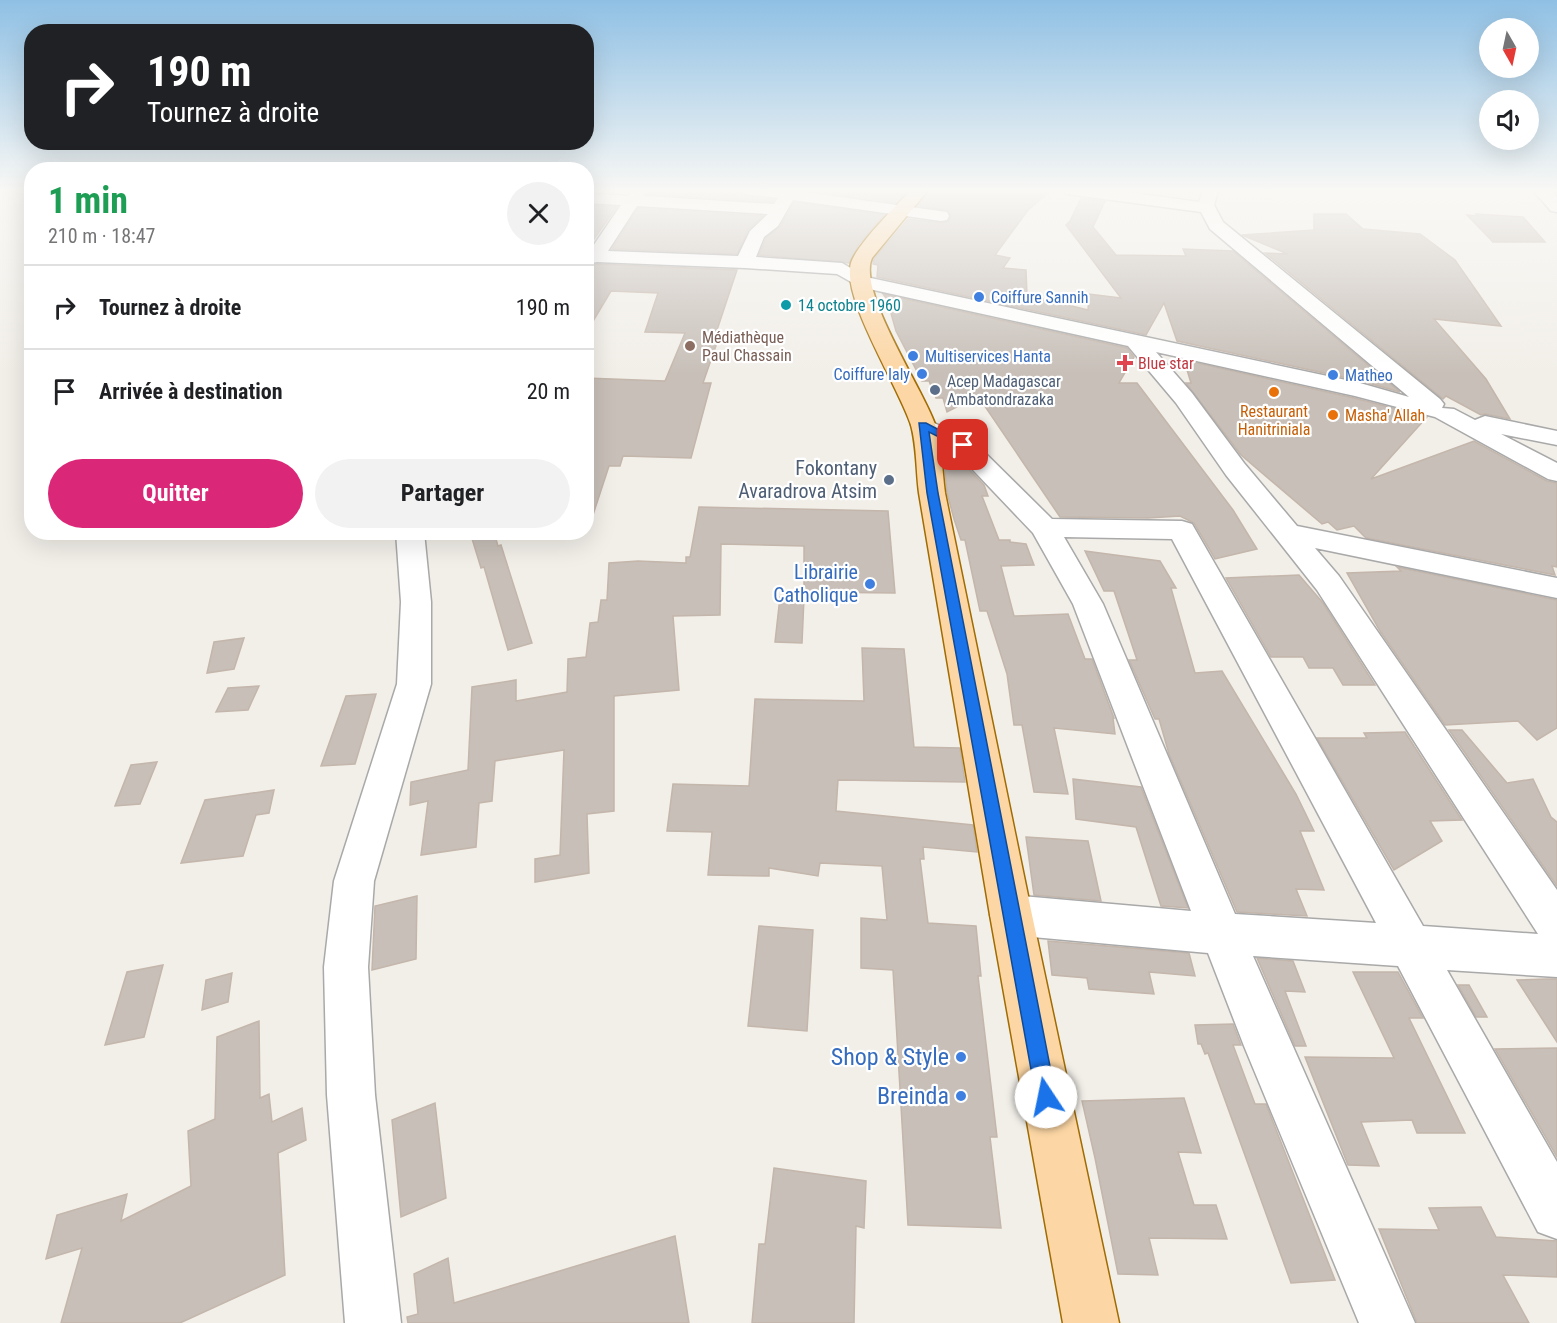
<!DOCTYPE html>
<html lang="fr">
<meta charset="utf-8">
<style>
:root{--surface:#fff;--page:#f2f2f2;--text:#202124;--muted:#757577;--line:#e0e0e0;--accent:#db2777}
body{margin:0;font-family:"Roboto Condensed",sans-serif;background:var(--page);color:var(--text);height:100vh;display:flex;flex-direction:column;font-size:22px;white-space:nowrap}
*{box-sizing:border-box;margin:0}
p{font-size:20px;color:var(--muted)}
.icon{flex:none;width:33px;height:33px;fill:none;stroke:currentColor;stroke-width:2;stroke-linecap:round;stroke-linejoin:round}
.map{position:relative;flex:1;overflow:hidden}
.details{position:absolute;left:24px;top:162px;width:570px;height:378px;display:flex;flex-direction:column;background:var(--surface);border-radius:24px;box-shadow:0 6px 24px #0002}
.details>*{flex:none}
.banner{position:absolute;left:24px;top:24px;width:570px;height:126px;border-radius:24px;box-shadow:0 6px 24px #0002;background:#202124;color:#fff;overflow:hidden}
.needle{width:39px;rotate:171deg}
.fabs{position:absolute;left:1479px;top:18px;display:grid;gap:12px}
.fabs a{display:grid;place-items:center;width:60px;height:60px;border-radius:50%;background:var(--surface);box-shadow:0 6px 24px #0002;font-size:30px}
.pin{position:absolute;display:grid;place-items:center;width:51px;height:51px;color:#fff;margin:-26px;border-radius:12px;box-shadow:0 3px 9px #0006}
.me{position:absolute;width:66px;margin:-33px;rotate:349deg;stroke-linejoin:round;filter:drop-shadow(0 0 4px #0008)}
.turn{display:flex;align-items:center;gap:21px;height:126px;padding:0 24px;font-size:27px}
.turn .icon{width:78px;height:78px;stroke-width:2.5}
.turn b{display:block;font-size:42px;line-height:51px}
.round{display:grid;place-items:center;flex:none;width:63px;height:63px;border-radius:32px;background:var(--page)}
.headline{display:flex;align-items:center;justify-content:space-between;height:102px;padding:0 24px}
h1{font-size:36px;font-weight:700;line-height:45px;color:#1e9e55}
.cta{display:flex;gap:12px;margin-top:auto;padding:12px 24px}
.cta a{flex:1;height:69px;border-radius:36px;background:var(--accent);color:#fff;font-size:24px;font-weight:700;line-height:69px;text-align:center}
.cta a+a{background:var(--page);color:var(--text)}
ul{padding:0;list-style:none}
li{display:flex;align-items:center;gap:18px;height:84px;padding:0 24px;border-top:2px solid var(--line)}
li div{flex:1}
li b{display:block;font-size:22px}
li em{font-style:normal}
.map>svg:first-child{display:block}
</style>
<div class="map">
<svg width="1557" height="1323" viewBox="0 0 1557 1323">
<rect width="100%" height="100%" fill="#f2efe9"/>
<g fill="#c7bfb8" stroke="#c4b6ab" stroke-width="1.5">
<path d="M650,189H735L745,196L774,200L773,202L647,194Z"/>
<path d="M800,189H909L896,203Z"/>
<path d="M931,189H1053L1028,210L995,255L1010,258L1003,268L1026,270L1027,295L1088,310L1089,294L1121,298L1066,225L1070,221L1081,198L1105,201L1093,227L1116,255L1186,256L1183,249L1233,251L1400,392L1361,381L1177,341L1164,303L1146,335L877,277L878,265L873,264L874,259L908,219L941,223L949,221L951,215L947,210L918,206Z"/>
<path d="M794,202L884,215L859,244L849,263L759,255L766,238L780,227Z"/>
<path d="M586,205L617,207L586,250Z"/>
<path d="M638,208L763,216L748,230L737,254L612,249Z"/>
<path d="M1314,214H1346L1363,229L1420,234L1455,260L1501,326L1434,319L1486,379L1510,419L1485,414L1481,415L1446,396L1443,399L1265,253L1288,254L1242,235L1314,230Z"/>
<path d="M1476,214L1523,217L1545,242H1493L1467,215L1478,216Z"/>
<path d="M597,264L737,270L715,336L719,337L703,383H711L691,458L623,456L620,466H609L591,521L586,520V378L665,381L685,333L645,332L658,293L611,291L586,333V266Z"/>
<path d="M883,294L1127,348L1134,357L1119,383H1137L1233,510L1257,549L1215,559L1194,523L1180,516L1148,518L1060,517L978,396L947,412L943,398H936L929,381H922L896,331L887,299Z"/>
<path d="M1184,360L1354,398L1427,417L1371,479L1474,441L1547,481L1557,483V567L1552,566L1555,575L1366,538L1354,526L1337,530L1328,522L1322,524L1241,455L1186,383H1191Z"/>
<path d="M944,458H958L984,485L988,496H982L999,540H1010V542L1026,544L1034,565L1001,566L1014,616L1068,614L1085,659H1092L1114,718H1113L1115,734L1054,728L1068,794L1034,792L1022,725H1014L1007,674L987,611H980L965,540H961L954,519L947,493Z"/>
<path d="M699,507L888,511L895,593L804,592V546L721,544L720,615L673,616L679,690L614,696V811L587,814L589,873L535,882V859L560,855L564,750L495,761L492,801L479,803L476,847L421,855L428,801L410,805L411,782L468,770L472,687L516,680V701L567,692L568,659L586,657L590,623L598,622L601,600H607L609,563L638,561L686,563V557H690Z"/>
<path d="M470,532H494L498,546L501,545L532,643L508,650L484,567L481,568Z"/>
<path d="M1085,551L1160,561L1176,588H1171L1195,673L1222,671L1296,794L1314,831H1300L1324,890L1296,889L1307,916L1237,912L1169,754L1159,719H1155L1129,660H1137L1114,591H1104Z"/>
<path d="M1397,567L1557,600V728L1537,740L1518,721L1445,725L1380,631L1347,573L1401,571Z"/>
<path d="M1299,575L1323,603L1375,685H1343L1333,668H1309L1303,657H1271L1226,578Z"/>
<path d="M780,597L804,598L802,643L775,642Z"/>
<path d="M244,638L234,669L207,673L214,642Z"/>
<path d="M862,648L904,649L914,747L960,748L965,782L838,780L836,811L973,825L977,852L923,847L924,859H920L928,923L976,926L981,976H978L997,1137H990L1001,1228L908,1225L893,970L861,968V918L887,920L882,866L820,863L818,876L769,868V876L708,875L712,832L667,831L673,784L749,786L755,699L864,701Z"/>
<path d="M259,686L248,710L216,712L228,688Z"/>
<path d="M376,694L355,764L321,766L346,696Z"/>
<path d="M1449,730H1462L1507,783L1533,779L1551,817L1557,822V886Z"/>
<path d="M1405,732L1462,820L1430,821L1442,841L1394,870L1317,738H1367L1364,733Z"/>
<path d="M157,762L140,804L115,806L131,765Z"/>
<path d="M1073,779L1141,787L1188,908L1161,906L1136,827L1076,819Z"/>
<path d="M274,790L269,813L256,815L243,856L181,863L205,800Z"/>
<path d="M1026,837L1088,841L1101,901L1034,895Z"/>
<path d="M417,896L416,959L372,970L375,906Z"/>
<path d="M759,926L813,930L807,1031L748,1026Z"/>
<path d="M1048,941L1189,953L1195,976L1149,972L1154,994L1089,989L1087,978L1052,975Z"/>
<path d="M1257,958L1293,961L1305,992L1285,991L1306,1046H1295Z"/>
<path d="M163,965L144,1037L105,1045L127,972Z"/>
<path d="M1353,972H1398L1423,1018H1409L1465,1133H1417L1412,1120L1361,1122L1379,1166L1348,1165L1305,1057L1394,1058Z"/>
<path d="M232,973L228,1002L202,1010L206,980Z"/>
<path d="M1546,979H1557V1042L1517,980Z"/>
<path d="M1458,985H1469L1487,1017H1476Z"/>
<path d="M259,1021L260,1098L269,1094L272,1122L302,1108L306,1140L278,1153L285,1275L180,1323H61L82,1248L46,1259L57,1215L127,1194L121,1221L191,1186L188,1131L215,1119L217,1037Z"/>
<path d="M1233,1024L1241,1045H1233L1255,1104H1266L1335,1280L1291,1283L1208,1053L1205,1054L1201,1044H1198L1195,1025Z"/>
<path d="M1557,1048V1157L1495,1049Z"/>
<path d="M1184,1098L1201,1153L1178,1152L1194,1205H1216L1227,1239L1149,1238L1158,1275L1118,1274L1095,1158L1082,1101Z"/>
<path d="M435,1103L446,1198L401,1217L392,1120Z"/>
<path d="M774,1168L866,1181L864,1228L856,1226L854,1323H752L759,1244H765Z"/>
<path d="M1481,1207L1496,1237L1557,1241V1277L1503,1275L1529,1323H1417L1379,1229L1439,1230L1429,1208Z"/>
<path d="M675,1236L689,1323H408L407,1317L418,1314L414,1274L448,1258L454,1303Z"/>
</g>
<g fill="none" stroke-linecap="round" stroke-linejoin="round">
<g stroke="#a9a9a9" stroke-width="3">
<g id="minor">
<path d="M632,189H648L643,196L774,204L778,198L745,194L737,189H782L947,212L949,216L947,220L941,221L793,200L778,226L764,237L756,257L842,263L866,277L1360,383L1409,397L1210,229L1201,212L1067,194L1059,189H1104L1199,202L1204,189H1221L1217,194L1214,205L1223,222L1440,399L1444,404L1442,408L1454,409L1475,420L1485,416L1557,431V445L1501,434L1557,463V481L1548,479L1435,417L1355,396L1156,352L1192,393L1244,463L1297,526L1557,578V598L1315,548L1339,576L1557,890V977L1447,970L1557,1162V1239L1538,1232L1398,966L1253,956L1415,1323H1359L1244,1046L1208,953L1011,935L996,929L990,915L996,901L1011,895L1191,911L1073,604L1033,533L954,450L914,430L911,425L914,420L923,418L972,440L1052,519L1182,521L1192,524L1423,926L1538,934L1317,590L1226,475L1176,403L1128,346L860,287L837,274L745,268L597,262L586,264V253L589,252L621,205L586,203V193L628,196ZM637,206L768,214L750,231L738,256L608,251ZM1064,537L1172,539L1376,923L1235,914L1103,604Z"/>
<path d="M1532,189H1549L1557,197V212L1551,211Z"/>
<path d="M396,532H424L431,602V684L374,881L368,967L375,1095L401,1323H345L327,1095L324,967L334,881L397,684L401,602Z"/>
</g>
</g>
<g stroke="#a06b00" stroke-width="3">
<path id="major" d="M912,189H929L872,258C857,291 922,387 935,424C942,446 942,470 945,493L1032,915L1119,1323H1063L990,915L919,493C916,471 917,447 911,425C899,387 841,298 851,263C857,244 897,205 912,189Z"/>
</g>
<use href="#minor" fill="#fff" fill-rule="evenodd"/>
<use href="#major" fill="#fcd6a4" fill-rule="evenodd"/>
</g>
<linearGradient id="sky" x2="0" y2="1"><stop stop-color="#8fc0e4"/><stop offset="0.51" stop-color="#f9f8f5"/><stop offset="1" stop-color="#f9f8f5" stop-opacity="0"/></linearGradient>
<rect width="1557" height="374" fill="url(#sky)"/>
<path fill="#1a73e8" stroke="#114b97" stroke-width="1.5" d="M919,423H926L968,445L959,447L929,432L938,493L1056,1097L1053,1104L1046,1107L1039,1104L1036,1097L927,493Z"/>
<g fill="#3f7fe0" stroke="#fff" stroke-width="2">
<circle cx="979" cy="297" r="6"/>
<circle cx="913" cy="356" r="6"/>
<circle cx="922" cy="374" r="6"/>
<circle cx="1333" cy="375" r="6"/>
<circle cx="870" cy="584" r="6"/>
<circle cx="961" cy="1057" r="6"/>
<circle cx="961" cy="1096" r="6"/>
</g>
<circle fill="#0f9aa8" stroke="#fff" stroke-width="2" cx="786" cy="305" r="6"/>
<circle fill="#8d6e63" stroke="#fff" stroke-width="2" cx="690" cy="346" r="6"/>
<path fill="#e0444e" stroke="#fff" stroke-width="2" d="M1122 354h6v6h6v6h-6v6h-6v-6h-6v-6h6z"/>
<g fill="#5c6f8a" stroke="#fff" stroke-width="2">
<circle cx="935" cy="390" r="6"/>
<circle cx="889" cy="480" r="6"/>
</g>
<g fill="#e8710a" stroke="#fff" stroke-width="2">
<circle cx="1274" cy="392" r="6"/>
<circle cx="1333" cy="415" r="6"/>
</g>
<g text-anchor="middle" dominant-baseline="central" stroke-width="4.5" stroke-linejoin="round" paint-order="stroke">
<g font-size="16" fill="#366cbe" stroke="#fff" text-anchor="start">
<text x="991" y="297">Coiffure Sannih</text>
<text x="925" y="356">Multiservices Hanta</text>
<text x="910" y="374" text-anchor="end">Coiffure Ialy</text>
<text x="1345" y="375">Matheo</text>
</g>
<g font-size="16" fill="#0d838f" stroke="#fff" text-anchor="start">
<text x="798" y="305">14 octobre 1960</text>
</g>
<g font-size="16" fill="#785e54" stroke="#fff" text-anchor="start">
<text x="702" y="337">Médiathèque<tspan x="702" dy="18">Paul Chassain</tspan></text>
</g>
<g font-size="16" fill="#be3a42" stroke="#fff" text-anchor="start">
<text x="1138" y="363">Blue star</text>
</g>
<g font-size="16" fill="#4e5e75" stroke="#fff" text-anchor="start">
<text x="947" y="381">Acep Madagascar<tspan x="947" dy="18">Ambatondrazaka</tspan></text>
</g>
<g font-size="16" fill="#c56008" stroke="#fff">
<text x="1274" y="411">Restaurant<tspan x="1274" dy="18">Hanitriniala</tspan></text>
<text x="1345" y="415" text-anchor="start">Masha' Allah</text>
</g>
<g font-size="20" fill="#4e5e75" stroke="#fff" text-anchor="end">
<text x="877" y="468">Fokontany<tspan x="877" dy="23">Avaradrova Atsim</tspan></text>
</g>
<g font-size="20" fill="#366cbe" stroke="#fff" text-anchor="end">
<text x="858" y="572">Librairie<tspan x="858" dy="23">Catholique</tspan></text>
</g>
<g font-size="24" fill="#366cbe" stroke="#fff" text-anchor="end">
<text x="949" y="1057">Shop &amp; Style</text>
<text x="949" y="1096">Breinda</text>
</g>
</g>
</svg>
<div class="fabs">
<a><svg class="needle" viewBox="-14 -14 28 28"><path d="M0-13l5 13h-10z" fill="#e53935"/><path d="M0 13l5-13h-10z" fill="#757577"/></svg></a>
<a><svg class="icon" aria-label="sound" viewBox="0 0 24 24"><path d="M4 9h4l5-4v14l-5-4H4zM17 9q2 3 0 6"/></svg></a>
</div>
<div class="pin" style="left:963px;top:445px;background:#d93025"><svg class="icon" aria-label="arrive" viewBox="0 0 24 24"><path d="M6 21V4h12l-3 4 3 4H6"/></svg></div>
<svg class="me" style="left:1046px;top:1097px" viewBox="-20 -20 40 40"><circle r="19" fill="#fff"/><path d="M0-13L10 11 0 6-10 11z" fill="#1a73e8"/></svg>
<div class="banner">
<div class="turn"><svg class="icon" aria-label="right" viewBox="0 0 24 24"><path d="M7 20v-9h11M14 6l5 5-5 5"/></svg><div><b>190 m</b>Tournez à droite</div></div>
</div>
<section class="details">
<div class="headline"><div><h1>1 min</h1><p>210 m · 18:47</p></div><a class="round"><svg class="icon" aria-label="close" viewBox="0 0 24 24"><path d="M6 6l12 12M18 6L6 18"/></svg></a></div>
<ul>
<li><svg class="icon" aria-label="right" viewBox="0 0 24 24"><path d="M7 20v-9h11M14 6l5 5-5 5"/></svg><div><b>Tournez à droite</b></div><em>190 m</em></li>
<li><svg class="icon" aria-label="arrive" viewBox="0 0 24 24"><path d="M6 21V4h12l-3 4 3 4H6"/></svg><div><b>Arrivée à destination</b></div><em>20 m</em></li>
</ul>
<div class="cta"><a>Quitter</a><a>Partager</a></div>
</section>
</div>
